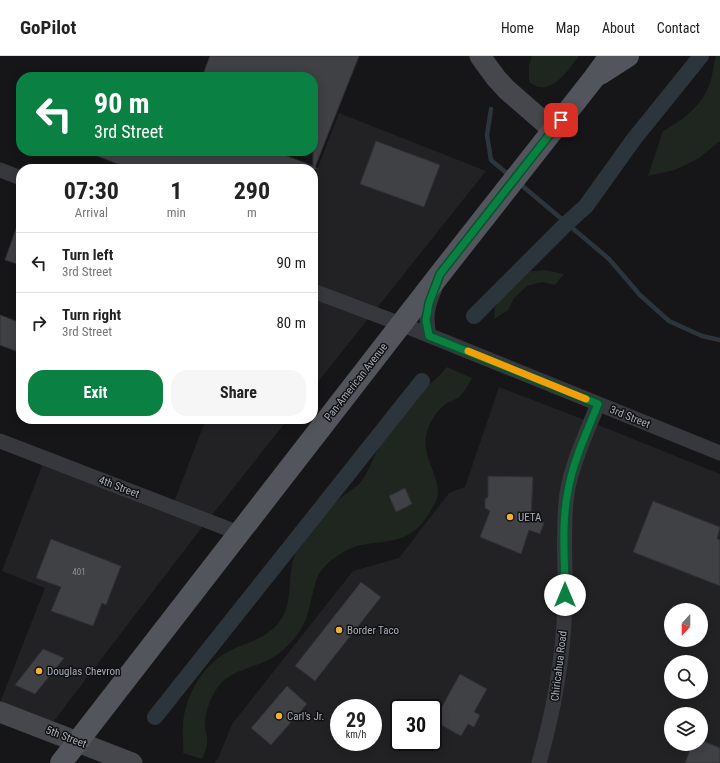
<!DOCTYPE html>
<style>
:root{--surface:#fff;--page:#f6f6f6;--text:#222;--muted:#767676;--line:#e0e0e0;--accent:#0b8043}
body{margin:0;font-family:"Roboto Condensed",sans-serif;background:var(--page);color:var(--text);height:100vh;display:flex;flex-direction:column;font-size:15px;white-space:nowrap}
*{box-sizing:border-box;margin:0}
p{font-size:13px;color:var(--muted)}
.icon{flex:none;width:22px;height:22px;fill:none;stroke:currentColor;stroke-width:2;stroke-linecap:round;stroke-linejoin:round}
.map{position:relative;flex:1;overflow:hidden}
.details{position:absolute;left:16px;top:108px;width:302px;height:260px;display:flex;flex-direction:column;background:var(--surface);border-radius:16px;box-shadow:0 2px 10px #0003}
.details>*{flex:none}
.guide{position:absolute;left:16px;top:16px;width:302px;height:84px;border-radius:16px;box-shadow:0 2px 10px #0003;background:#0b8043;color:#fff;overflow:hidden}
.needle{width:26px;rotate:201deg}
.controls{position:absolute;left:664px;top:547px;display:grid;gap:8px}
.controls a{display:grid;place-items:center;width:44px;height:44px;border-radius:50%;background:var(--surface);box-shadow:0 2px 10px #0003;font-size:20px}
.speed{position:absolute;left:330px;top:643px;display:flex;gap:8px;font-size:20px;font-weight:700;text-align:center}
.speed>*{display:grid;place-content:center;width:52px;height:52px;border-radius:50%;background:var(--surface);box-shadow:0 2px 10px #0003;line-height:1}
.speed small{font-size:10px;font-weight:400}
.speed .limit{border:2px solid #111;border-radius:6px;background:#fff;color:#111}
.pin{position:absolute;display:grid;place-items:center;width:34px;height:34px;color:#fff;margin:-17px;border-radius:8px;box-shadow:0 2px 6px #0006}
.me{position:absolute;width:44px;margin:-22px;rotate:0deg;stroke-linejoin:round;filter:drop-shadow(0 0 3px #0008)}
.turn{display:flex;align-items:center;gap:14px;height:84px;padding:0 12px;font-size:18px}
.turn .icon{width:52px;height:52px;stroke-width:2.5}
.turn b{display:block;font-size:28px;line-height:34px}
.eta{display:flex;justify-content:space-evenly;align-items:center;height:68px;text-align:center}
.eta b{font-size:24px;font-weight:700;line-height:28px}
.primary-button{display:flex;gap:8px;margin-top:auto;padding:8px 12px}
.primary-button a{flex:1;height:46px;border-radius:16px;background:var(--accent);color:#fff;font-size:16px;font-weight:700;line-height:46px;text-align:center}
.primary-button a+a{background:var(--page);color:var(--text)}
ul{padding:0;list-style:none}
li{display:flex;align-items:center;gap:12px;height:60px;padding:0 12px;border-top:1px solid var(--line)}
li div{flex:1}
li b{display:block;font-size:15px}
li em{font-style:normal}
header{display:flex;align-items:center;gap:24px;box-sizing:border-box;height:56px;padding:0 20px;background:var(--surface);border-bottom:1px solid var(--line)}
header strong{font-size:19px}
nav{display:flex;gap:22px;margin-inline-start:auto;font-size:14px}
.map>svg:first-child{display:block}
</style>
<header>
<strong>GoPilot</strong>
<nav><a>Home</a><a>Map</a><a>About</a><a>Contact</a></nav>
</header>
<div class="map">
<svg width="720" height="707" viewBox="0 0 720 707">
<rect width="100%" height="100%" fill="#161618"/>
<g fill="#222225" fill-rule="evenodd">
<path d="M339,57L486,115L313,332V124Z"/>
<path d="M499,331L611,374L720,418V707H214L218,703L232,668L353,515L399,502L449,437L465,431ZM671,554H701V584H671ZM671,606H701V636H671ZM339,652H373V686H339ZM399,652H433V686H399ZM671,658H701V688H671Z"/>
<path d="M206,363H288L193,483L47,674L0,647L45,532L2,515L45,402L172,451Z"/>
</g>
<g fill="#1e261f">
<path d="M532,0H579C570,11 557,33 540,31C537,31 532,28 529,26V10Z"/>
<path d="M716,0H720V85L699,102L675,114L648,120L663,75C683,64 702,50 710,27C713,18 713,9 716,0Z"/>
<path d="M545,214L564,218L555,229L542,226L527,230L514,242L508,254L494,263L495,252L503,234L522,216Z"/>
<path d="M447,311L472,322C468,329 464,337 458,342C455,344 451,345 447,347C436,354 429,367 426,379C422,399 437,416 438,435C439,443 429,458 424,465C400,496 369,479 342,497C333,502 323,510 318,520C310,539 311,562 297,579C290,588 280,598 270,603C251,613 227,615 216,634C209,644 205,658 205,671C205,675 207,679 207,683C208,690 205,697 202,703L183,697C184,688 182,679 183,670C184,640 204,607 231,594C249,586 267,582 280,565C292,549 288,529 292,510C294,498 299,487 306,477C313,466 322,456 332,448C341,441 351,435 359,428C367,419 370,409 375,399C380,387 386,375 394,364C400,355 407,346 416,339C427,330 438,323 447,311Z"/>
</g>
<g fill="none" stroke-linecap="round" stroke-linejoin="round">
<g stroke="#2c353c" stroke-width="4.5">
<path d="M491,53L487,79L491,104L510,120"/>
<path d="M519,127L609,203L640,239L669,265L702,280L720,284"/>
</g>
<g stroke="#2c353c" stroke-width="16">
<path d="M474,260L566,168L586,150L634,83L701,0"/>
<path d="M155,661L422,325"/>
</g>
</g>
<g fill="#404145" stroke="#303034">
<path d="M210,0H359L315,111L318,113H314V114L313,113H131L87,96L274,95L313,110V21H202Z"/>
<path d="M376,85L440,109L424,151L360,128Z"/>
<path d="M19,164H21V209L5,204Z"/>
<path d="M0,259L21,267V297L0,289Z"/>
<path d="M488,420L533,421L531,462L544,467L540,478L529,474L521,498L480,481L490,455L485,452V443L488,441Z"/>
<path d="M405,432L412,448L396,456L389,440Z"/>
<path d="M653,445L720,471L717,483L720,484V530L633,496Z"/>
<path d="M51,483L121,510L106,549L102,547L93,570L51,555L61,531L36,522Z"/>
<path d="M361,526L381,541L315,625L295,610Z"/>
<path d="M43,593L64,602L35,638L15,629Z"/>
<path d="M460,618L487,633L474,656L480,659L474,671L468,668L461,680L434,665Z"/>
<path d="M287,630L307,648L271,689L251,672Z"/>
<path d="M701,684L720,692V707H685L692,688H701Z"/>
</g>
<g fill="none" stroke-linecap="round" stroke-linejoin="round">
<g stroke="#37383d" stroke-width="15">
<path d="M0,114L21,122"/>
<path d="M313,235L401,268L720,397"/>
<path d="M429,279C425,260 427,251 435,232"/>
<path d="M0,385L239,477"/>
<path d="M539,707C554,653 563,605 565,549C566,511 562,474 567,437C572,407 587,376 598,348"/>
</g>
<g stroke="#45474d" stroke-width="21">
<path d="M480,0L496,22L506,33L553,74"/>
<path d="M0,656L132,707"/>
</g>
<g stroke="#53555c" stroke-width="22">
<path d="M600,18L628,0"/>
<path d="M61,707L440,218L594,22L610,0"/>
</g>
</g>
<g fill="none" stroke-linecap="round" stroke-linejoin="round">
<g stroke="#07532c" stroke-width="10">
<path id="route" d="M561,64L440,218L429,247L426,264L429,280L598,348C587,376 573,405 568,435C561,468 565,505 565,539"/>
</g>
<use href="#route" stroke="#0b8043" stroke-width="7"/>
<path stroke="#f59e0b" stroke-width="7" d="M468,295L586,343"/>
</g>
<g fill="#f2b134" stroke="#111113" stroke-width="1.5">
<circle cx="510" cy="461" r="4"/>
<circle cx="339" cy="574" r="4"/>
<circle cx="39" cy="615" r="4"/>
<circle cx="279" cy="660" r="4"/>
</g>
<g text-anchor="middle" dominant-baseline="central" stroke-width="3" stroke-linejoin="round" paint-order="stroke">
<g font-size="9" fill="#8e929b">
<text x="79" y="516">401</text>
</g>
<g font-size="11" fill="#a8adb8" stroke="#111113">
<text transform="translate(356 326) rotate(-52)">Pan-American Avenue</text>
<text transform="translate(630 361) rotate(22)">3rd Street</text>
<text transform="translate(119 431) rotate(21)">4th Street</text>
<text transform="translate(559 610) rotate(-83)">Chiricahua Road</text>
<text transform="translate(66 681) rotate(21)">5th Street</text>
</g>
<g font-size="11" fill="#a8adb8" stroke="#111113" text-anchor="start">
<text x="518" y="461">UETA</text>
<text x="347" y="574">Border Taco</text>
<text x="47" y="615">Douglas Chevron</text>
<text x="287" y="660">Carl's Jr.</text>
</g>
</g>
</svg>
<div class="controls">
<a><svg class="needle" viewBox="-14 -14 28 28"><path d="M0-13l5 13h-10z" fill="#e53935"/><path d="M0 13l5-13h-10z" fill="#767676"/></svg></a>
<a><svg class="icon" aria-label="search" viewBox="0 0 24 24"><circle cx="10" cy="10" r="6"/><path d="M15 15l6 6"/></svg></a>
<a><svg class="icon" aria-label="layers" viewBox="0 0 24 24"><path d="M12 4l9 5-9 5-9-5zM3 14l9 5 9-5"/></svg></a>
</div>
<div class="speed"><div>29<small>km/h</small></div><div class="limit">30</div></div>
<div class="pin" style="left:561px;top:64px;background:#d93025"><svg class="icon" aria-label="arrive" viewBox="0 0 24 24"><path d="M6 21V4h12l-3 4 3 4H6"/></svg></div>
<svg class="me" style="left:565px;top:539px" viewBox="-20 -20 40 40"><circle r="19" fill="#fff"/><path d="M0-13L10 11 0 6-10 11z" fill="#0b8043"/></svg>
<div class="guide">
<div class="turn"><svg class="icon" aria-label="left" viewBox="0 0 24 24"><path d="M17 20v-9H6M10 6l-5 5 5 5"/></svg><div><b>90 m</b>3rd Street</div></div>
</div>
<section class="details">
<div class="eta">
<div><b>07:30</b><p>Arrival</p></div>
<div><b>1</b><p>min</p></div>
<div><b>290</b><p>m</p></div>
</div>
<ul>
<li><svg class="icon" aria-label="left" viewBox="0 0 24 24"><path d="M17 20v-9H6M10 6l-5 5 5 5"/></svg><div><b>Turn left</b><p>3rd Street</p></div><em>90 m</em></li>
<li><svg class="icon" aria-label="right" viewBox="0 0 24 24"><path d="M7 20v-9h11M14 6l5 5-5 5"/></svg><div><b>Turn right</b><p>3rd Street</p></div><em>80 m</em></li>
</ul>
<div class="primary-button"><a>Exit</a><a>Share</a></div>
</section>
</div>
